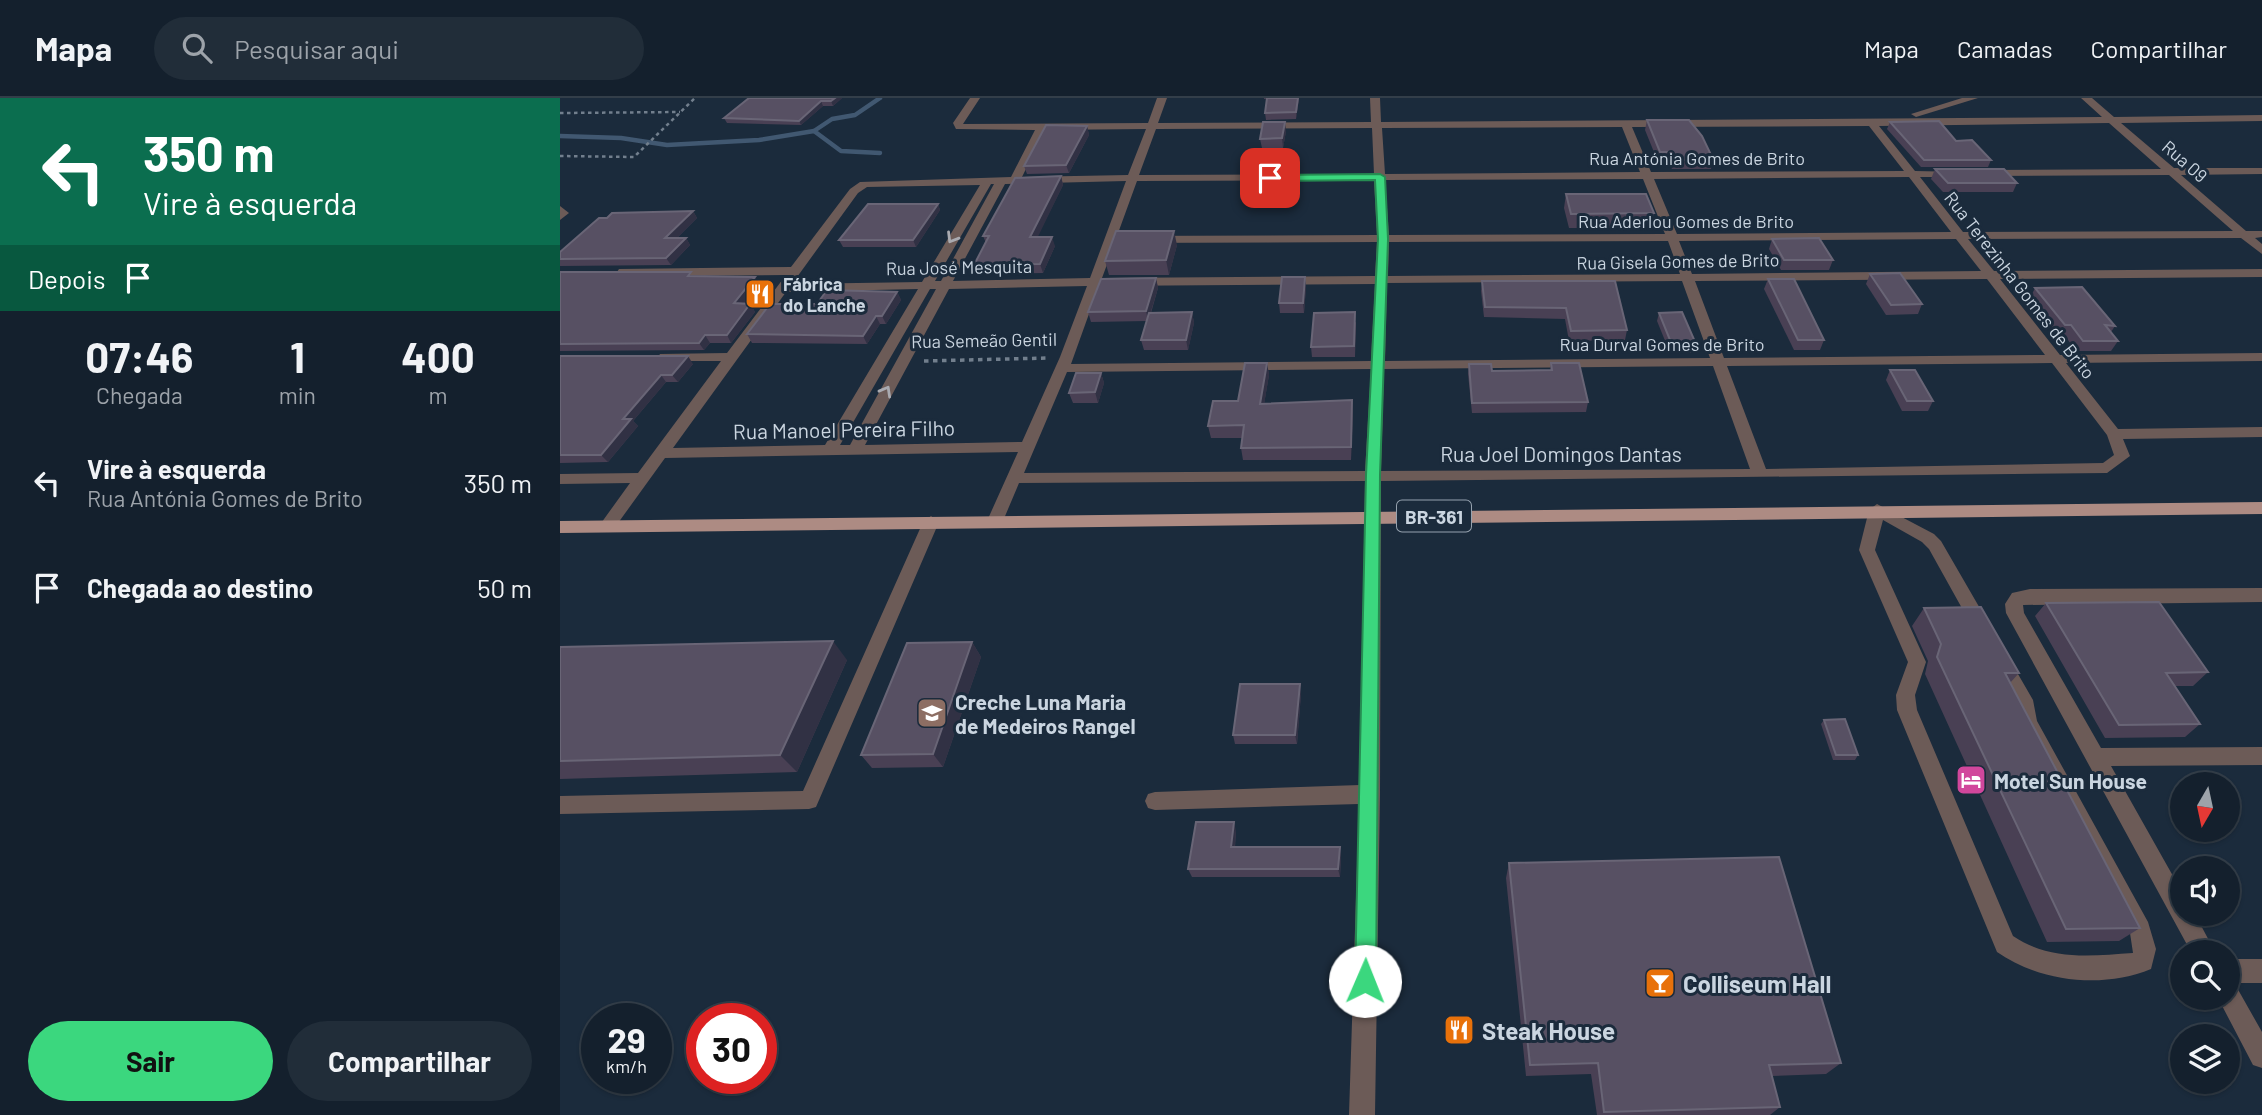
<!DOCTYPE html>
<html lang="pt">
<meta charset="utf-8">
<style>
:root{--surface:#14202d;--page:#212d39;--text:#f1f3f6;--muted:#9da3aa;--line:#333e49;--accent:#3bd77e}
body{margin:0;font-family:Barlow,sans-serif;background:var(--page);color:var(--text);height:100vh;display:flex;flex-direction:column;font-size:26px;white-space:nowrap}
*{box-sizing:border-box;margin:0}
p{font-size:23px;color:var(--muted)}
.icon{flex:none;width:38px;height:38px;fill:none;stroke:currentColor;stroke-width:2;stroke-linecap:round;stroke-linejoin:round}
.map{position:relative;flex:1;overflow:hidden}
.side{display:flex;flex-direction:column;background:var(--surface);width:560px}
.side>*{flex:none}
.hud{background:#0b6e4f;color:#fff;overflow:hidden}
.needle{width:46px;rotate:189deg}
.controls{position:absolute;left:1610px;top:674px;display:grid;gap:14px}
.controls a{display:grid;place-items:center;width:70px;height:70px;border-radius:50%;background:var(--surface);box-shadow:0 2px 5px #0004,0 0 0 2px var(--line);font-size:35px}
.speed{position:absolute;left:21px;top:905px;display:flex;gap:14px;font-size:35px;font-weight:700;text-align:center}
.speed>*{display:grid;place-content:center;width:91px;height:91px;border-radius:50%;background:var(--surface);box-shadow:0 2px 5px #0004,0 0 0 2px var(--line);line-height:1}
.speed small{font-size:18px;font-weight:400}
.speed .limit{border:10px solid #d22;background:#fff;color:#111}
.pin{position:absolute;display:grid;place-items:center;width:60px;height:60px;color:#fff;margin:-30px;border-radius:14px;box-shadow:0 4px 10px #0006}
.me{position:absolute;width:77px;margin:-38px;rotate:1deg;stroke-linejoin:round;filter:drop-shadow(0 0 5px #0008)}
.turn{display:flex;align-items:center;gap:24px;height:147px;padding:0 28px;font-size:32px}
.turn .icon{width:91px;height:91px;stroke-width:2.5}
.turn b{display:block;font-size:49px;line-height:60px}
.then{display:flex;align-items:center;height:66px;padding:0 28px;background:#0003;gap:14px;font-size:26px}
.eta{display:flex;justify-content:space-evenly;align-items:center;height:119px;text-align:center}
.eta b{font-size:42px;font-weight:700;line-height:49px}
.action{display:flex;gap:14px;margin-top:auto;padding:14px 28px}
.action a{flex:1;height:80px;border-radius:42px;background:var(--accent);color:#111;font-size:28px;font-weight:700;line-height:80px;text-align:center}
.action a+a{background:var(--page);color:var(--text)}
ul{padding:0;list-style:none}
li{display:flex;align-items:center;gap:21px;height:105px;padding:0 28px}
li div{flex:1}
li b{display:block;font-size:26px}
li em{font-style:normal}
header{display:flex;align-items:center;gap:42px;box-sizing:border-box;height:98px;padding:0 35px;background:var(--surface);border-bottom:2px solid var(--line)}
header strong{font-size:33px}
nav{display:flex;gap:38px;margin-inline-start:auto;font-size:24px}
.search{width:490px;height:63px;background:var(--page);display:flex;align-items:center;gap:18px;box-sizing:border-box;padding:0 24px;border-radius:38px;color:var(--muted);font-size:26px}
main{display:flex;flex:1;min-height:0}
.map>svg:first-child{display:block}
</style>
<header>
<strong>Mapa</strong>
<div class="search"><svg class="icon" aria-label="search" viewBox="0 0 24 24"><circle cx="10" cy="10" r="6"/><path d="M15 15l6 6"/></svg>Pesquisar aqui</div>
<nav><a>Mapa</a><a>Camadas</a><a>Compartilhar</a></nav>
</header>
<main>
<section class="side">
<div class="hud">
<div class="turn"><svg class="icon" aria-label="left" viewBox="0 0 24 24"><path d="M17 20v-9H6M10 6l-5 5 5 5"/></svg><div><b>350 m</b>Vire à esquerda</div></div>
<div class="then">Depois<svg class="icon" aria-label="arrive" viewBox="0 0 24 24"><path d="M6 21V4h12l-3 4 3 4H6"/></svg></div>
</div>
<div class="eta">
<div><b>07:46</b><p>Chegada</p></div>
<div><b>1</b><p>min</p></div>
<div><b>400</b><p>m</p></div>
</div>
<ul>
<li><svg class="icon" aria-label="left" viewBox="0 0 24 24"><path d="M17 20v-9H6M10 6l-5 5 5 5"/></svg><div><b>Vire à esquerda</b><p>Rua Antónia Gomes de Brito</p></div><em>350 m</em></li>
<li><svg class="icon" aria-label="arrive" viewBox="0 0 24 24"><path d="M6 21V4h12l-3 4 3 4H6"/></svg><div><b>Chegada ao destino</b></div><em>50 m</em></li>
</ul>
<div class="action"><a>Sair</a><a>Compartilhar</a></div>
</section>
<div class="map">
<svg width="1702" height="1017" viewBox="0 0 1702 1017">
<rect width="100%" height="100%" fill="#1b2b3c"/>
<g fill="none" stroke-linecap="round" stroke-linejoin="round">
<g stroke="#415871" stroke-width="4.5">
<path d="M320,0L295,17L272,21L254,33L281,53L320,55"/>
<path d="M0,38L61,40L107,47L199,42L254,33"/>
</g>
<g stroke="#727f8d" stroke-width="2.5" stroke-dasharray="3.5 3.5" stroke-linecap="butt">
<path d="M0,15L120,14"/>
<path d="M0,58L74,59L135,0"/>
</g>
<path stroke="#727f8d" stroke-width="3.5" stroke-dasharray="4.5 4.5" stroke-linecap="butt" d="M364,263L488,260"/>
<g fill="#6c5b57" fill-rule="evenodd">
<path d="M410,0H420L403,26L588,25L597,0H607L598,25L811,24L810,0H820L821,24L1542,19L1521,0H1532L1554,19L1702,17V23L1561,25L1614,70H1702V76L1621,77L1686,133H1702V139L1695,140L1702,146V156L1681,140L1408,141L1434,173L1702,171V179L1440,181L1500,257L1702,255V263L1506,265L1558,331L1702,329V339L1563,341L1570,358L1547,375L821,383L820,696L815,1017H789L799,706L595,712L588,710L585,703L588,696L595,694L800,687L805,383L459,385L443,423L435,429L427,423L458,354L105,360L53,432L47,434L39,428L70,385L0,386V376L78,375L161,263H105L98,259L100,256L167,255L226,177L63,178L57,174L59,171L231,169L290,91L300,84L451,79L475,32L396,31L393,25ZM1549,25L1601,71L1426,72L1421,75L1426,78L1609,77L1673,133L1403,134L1360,79H1398L1402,78V74L1355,73L1319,28ZM1309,28L1344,73L1091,74L1072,29ZM1062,29L1080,74L825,76L822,30ZM812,30L814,76L579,77L596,31ZM586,31L568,77L462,79L485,32ZM1349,79L1391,134L1117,136L1094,81ZM1083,81L1105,136L829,137L825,82ZM814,82L817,137L557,138L577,83ZM566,83L530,180L393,183L445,86ZM431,86H434L381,183H375ZM420,87L362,184L232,186L298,95L307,89ZM1396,141L1421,173L1132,176L1119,143ZM1108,143L1120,176L828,178L829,144ZM817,144L815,178L542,180L555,145ZM1427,181L1485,257L1164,260L1135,183ZM1122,183L1150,260L825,263L827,185ZM815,186L811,263L511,266L539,188ZM527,188L500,259L462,344L305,347L389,191ZM358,191L265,347L113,350L226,194ZM370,191H376L290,347H280ZM1492,265L1547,337L1554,357L1543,365L1206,371L1167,268ZM1153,268L1190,371L821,373L824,271ZM811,271L805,373L464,375L507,274Z"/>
<path d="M1402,0H1418L1356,19L1351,16Z"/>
<path d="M0,108L9,115L0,122Z"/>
<path d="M1317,406L1374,436L1381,443L1473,602L1477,623L1588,824L1596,851L1591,871C1543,891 1480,884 1437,854L1337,612L1336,597L1348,564L1299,452L1309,412ZM1323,422L1362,444L1369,451L1457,609V624L1570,835L1573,855C1530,858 1490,863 1453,838L1357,612L1355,597L1366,564L1315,452Z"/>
<path d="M371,418L379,424L256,709L249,711L0,716V698L243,693L363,424Z"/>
<path d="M1702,490V504L1463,507L1464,515L1541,650L1702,649V667L1551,668L1622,794V816H1635L1655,854H1631L1446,515L1445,506L1452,495L1470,491Z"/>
<path d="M1668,861H1702V885H1669L1676,888L1702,934V970L1693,967L1658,900H1668Z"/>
</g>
<path fill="#ad8b83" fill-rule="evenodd" d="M1702,404V416L0,435V423Z"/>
</g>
<g fill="#494054">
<path d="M282,0L273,8H263L241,27L167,25L164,20Z"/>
<path d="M704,0H739L736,21L706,22L705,15L707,1H704Z"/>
<path d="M1087,22L1153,61L1151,71H1112L1108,64H1098L1085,32Z"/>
<path d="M1330,24L1431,62L1428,69H1361L1327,31Z"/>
<path d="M527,28L529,37L509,75L467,76L464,68Z"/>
<path d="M726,33L723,50H702L700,41Z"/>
<path d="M1375,71L1457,85L1453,94H1383L1371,81Z"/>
<path d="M501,78L503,87L477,139L495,148L483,175L418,176L414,167L426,145L423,138Z"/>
<path d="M1006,96L1094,115L1091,130H1009L1004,110Z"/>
<path d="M378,106L380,112L356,149H283L279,142Z"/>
<path d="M133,113L137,120L117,140H126L130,147L111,167L0,168V154Z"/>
<path d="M1212,141L1273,162L1269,172H1221L1209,151Z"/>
<path d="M617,147L609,177H549L545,163Z"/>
<path d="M0,174L195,179L199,187L184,206H190L195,214L171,245H150L144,252L0,253Z"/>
<path d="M1310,176L1362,206L1358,216L1326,217L1306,186Z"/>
<path d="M596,180L598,190L591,215L632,214L634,225L628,252H584L581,242L587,223L531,224L528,214Z"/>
<path d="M1208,181L1264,242L1260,252H1234L1204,191Z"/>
<path d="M922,183H1055L1067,232L1065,242L1009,243L1005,221L924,219L921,193Z"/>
<path d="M746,189L744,215H720L719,205Z"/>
<path d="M1475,190L1555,228L1551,234L1558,243L1551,253H1516L1505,238H1498L1470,200Z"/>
<path d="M337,194L341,202L326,226H320L307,246L192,245L187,236L257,206Z"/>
<path d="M1099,215L1136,246L1134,255H1110L1097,223Z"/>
<path d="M796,224L795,259H752L751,249Z"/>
<path d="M0,258L133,266L118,284H106L73,323L78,328L48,364L0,365Z"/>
<path d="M707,265L709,277L704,306L793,314L791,362H683L681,350L682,340H651L648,328L678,303Z"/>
<path d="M991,265L1028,304L1026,314L912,315L908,276L909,266L932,273L990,272Z"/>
<path d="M1330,272L1373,303L1368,313H1342L1326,282Z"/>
<path d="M541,275L544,285L538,305H513L509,295Z"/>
<path d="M1486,505L1648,574L1633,588H1615L1640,626L1625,639L1545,640L1475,518Z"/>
<path d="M1364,510L1459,575L1450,585L1580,830L1559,843L1487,844L1365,576L1368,563L1352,528Z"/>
<path d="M412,544L421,559L383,669L312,670L301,657Z"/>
<path d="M0,549L287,562L237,674L0,681Z"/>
<path d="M741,596L737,646H675L673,637Z"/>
<path d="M1264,622L1298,657L1295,662H1273L1261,626Z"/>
<path d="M676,733L675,749L781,758L780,779H632L628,771Z"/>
<path d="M949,765L1281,965L1266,976L1212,978L1220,1009L1210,1017H1037L1031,976L966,978L946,780Z"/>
</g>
<g fill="#313144">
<path d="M275,0H282L273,8L271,3Z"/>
<path d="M738,0H739L736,21V14Z"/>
<path d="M261,3L263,8L241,27L239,23Z"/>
<path d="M725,24L726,33L723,50L722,40Z"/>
<path d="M527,28L529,37L509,75L506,67Z"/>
<path d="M501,78L503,87L473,149L470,139Z"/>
<path d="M378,106L380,112L356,149L353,142Z"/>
<path d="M133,113L137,120L110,147L105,140Z"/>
<path d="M614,133L617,147L609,177L606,162Z"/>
<path d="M492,139L495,148L483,175L480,166Z"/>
<path d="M126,140L130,147L111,167L106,160Z"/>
<path d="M195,179L199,187L179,212L174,205Z"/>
<path d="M745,179L746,189L744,215L743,205Z"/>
<path d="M596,180L598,190L588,223L586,213Z"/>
<path d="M337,194L341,202L326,226L322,218Z"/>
<path d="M190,206L195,214L171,245L167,237Z"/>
<path d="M632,214L634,225L628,252L626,242Z"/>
<path d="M316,218L320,226L307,246L303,238Z"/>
<path d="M145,237L150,245L144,252L139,245Z"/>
<path d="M128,258L133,266L118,284L112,277Z"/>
<path d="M707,265L709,277L702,319L700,306Z"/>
<path d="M541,275L544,285L538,305L535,294Z"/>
<path d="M101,277L106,284L73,323L78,328L48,364L41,357L63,321Z"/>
<path d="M792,302L793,314L791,362V349Z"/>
<path d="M273,543L287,562L237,674L220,657Z"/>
<path d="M412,544L421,559L383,669L373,656Z"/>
<path d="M740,586L741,596L737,646L735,637Z"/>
<path d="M674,724L676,733L674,757L671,749Z"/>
<path d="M780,749L781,758L780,779L778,771Z"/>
</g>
<g fill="#575063" stroke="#696576" stroke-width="2">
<path d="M189,0H275L271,3H261L239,23L164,20Z"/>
<path d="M707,0H738L736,14L705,15Z"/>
<path d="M1087,22H1129L1142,38L1153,61L1114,62L1110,54H1100Z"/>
<path d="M1379,23L1396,43L1412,42L1431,62H1364L1330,24Z"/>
<path d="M703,24H725L722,40L700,41Z"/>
<path d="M486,27L527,28L506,67L464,68Z"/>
<path d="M1375,71H1444L1457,85H1388Z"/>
<path d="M501,78L470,139H492L480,166L414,167L429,138H423L455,80Z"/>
<path d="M1006,96H1086L1094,115L1011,116Z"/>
<path d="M308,106H378L353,142H279Z"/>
<path d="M133,113L105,140H126L106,160L0,161V154L39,120H47L52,115Z"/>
<path d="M556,133H614L606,162L545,163Z"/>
<path d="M1259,140L1273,162H1224L1212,141Z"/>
<path d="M0,174H131L128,178L195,179L174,205L190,206L167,237H145L139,245L0,246Z"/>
<path d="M1340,175L1362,206L1331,207L1310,176Z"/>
<path d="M722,179H745L743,205H719Z"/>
<path d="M596,180L586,213L528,214L541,181Z"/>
<path d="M1208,181H1234L1264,242H1238Z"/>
<path d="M922,183H1055L1067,232L1011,233L1006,210L925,209Z"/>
<path d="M1522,189L1555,228L1545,227L1558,243H1523L1511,227H1505L1475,190Z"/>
<path d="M267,192L337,194L322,218H316L303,238L187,236L210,206H257Z"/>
<path d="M632,214L626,242H581L589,215Z"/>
<path d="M795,214L794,248L751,249L754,215Z"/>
<path d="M1122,214L1136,246L1112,247L1099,215Z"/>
<path d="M0,258H128L112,277H101L63,321H71L41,357H0Z"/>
<path d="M685,265H707L700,306L792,302L791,349L681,350L684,327L648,328L653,303H678Z"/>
<path d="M991,265H1019L1028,304L912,305L909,266H931L932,273L992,272Z"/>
<path d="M1330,272H1355L1373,303H1347Z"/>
<path d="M516,275H541L535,294L509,295Z"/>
<path d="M1599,504L1648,574L1606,575L1640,626L1559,627L1486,505Z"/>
<path d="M1421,509L1459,575H1445L1580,830L1506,831L1377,559L1381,546L1364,510Z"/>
<path d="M273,543L220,657L0,663V549Z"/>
<path d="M412,544L373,656L301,657L347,545Z"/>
<path d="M680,586H740L735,637H673Z"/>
<path d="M1285,621L1298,657H1276L1264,622Z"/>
<path d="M636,724H674L671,749H780L778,771H628Z"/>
<path d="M1219,759L1281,965L1209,967L1220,1009L1044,1014L1038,965L970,967L949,765Z"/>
</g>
<defs><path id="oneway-chevron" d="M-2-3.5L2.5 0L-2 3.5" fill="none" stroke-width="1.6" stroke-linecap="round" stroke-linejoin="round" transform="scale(1.75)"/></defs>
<g stroke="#a9aab0">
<use href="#oneway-chevron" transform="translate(392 140) rotate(121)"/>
<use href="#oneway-chevron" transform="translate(326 293) rotate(-61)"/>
</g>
<path fill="#3bd77e" stroke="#268c52" stroke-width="2" d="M820,76L825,79L828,141L820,377L816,883L813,891L805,894L798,891L795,883L806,377L818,141L815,82L710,83L705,80L710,77Z"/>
<defs>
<g id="restaurant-square" transform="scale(1.575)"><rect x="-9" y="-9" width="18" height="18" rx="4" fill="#e8710a" stroke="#1b2b3c"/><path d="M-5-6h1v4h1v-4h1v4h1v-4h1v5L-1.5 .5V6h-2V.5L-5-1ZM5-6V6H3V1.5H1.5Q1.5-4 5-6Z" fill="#fff"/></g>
<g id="school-square" transform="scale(1.575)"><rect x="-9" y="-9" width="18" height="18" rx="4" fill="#8d6e63" stroke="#1b2b3c"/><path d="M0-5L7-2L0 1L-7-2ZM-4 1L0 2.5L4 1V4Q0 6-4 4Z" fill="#fff"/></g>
<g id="hotel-square" transform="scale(1.575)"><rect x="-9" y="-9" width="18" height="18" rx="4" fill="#d1479c" stroke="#1b2b3c"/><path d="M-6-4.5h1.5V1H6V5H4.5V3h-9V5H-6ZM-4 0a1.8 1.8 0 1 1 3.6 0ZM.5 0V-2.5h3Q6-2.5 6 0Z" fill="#fff"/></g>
<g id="bar-square" transform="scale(1.575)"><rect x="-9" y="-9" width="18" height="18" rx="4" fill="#e8710a" stroke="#1b2b3c"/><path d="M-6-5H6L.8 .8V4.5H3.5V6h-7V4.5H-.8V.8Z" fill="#fff"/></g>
</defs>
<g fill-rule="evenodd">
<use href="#restaurant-square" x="200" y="196"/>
<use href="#school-square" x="372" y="615"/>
<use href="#hotel-square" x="1411" y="682"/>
<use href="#bar-square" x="1100" y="885"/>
<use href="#restaurant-square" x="899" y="932"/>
</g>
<g text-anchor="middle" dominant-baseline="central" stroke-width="6" stroke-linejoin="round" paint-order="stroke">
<g font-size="18" fill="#cad5e0" stroke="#1b2b3c">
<text x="1137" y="60">Rua Antónia Gomes de Brito</text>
<text transform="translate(1625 63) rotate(41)">Rua 09</text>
<text x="1126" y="123">Rua Aderlou Gomes de Brito</text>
<text transform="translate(1118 163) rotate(-1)">Rua Gisela Gomes de Brito</text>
<text transform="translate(399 169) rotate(-1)">Rua José Mesquita</text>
<text transform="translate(1460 187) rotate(52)">Rua Terezinha Gomes de Brito</text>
<text transform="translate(424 242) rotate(-1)">Rua Semeão Gentil</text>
<text x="1102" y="246">Rua Durval Gomes de Brito</text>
</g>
<g font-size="18" font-weight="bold" fill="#cad5e0" stroke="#1b2b3c" text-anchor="start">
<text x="223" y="186">Fábrica<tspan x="223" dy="21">do Lanche</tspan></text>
</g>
<rect fill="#1b2b3c" stroke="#96a2af" stroke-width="2" x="837" y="402.5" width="74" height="31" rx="5"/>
<g font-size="19" font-weight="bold" fill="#cad5e0">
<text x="874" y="418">BR-361</text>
</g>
<g font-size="21" fill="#cad5e0" stroke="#1b2b3c">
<text transform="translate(284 331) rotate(-1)">Rua Manoel Pereira Filho</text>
<text x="1001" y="355">Rua Joel Domingos Dantas</text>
</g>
<g font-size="21" font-weight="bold" fill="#cad5e0" stroke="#1b2b3c" text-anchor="start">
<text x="395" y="603">Creche Luna Maria<tspan x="395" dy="24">de Medeiros Rangel</tspan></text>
<text x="1434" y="682">Motel Sun House</text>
</g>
<g font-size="24" font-weight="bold" fill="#cad5e0" stroke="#1b2b3c" text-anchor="start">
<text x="1123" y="885">Colliseum Hall</text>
<text x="922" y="932">Steak House</text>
</g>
</g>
</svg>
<div class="controls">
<a><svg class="needle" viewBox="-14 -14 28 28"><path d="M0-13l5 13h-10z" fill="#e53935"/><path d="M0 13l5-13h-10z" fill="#9da3aa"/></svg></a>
<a><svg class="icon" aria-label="sound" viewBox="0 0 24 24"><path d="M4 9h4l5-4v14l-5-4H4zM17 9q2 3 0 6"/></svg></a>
<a><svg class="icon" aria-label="search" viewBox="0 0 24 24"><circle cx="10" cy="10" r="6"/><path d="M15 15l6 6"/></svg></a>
<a><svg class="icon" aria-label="layers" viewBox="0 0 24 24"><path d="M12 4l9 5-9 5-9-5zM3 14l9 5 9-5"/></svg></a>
</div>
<div class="speed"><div>29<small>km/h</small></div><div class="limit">30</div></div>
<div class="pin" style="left:710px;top:80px;background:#d93025"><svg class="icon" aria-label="arrive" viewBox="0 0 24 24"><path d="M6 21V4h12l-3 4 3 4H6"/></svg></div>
<svg class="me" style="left:805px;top:883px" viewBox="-20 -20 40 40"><circle r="19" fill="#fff"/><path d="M0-13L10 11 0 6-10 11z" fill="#3bd77e"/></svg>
</div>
</main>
